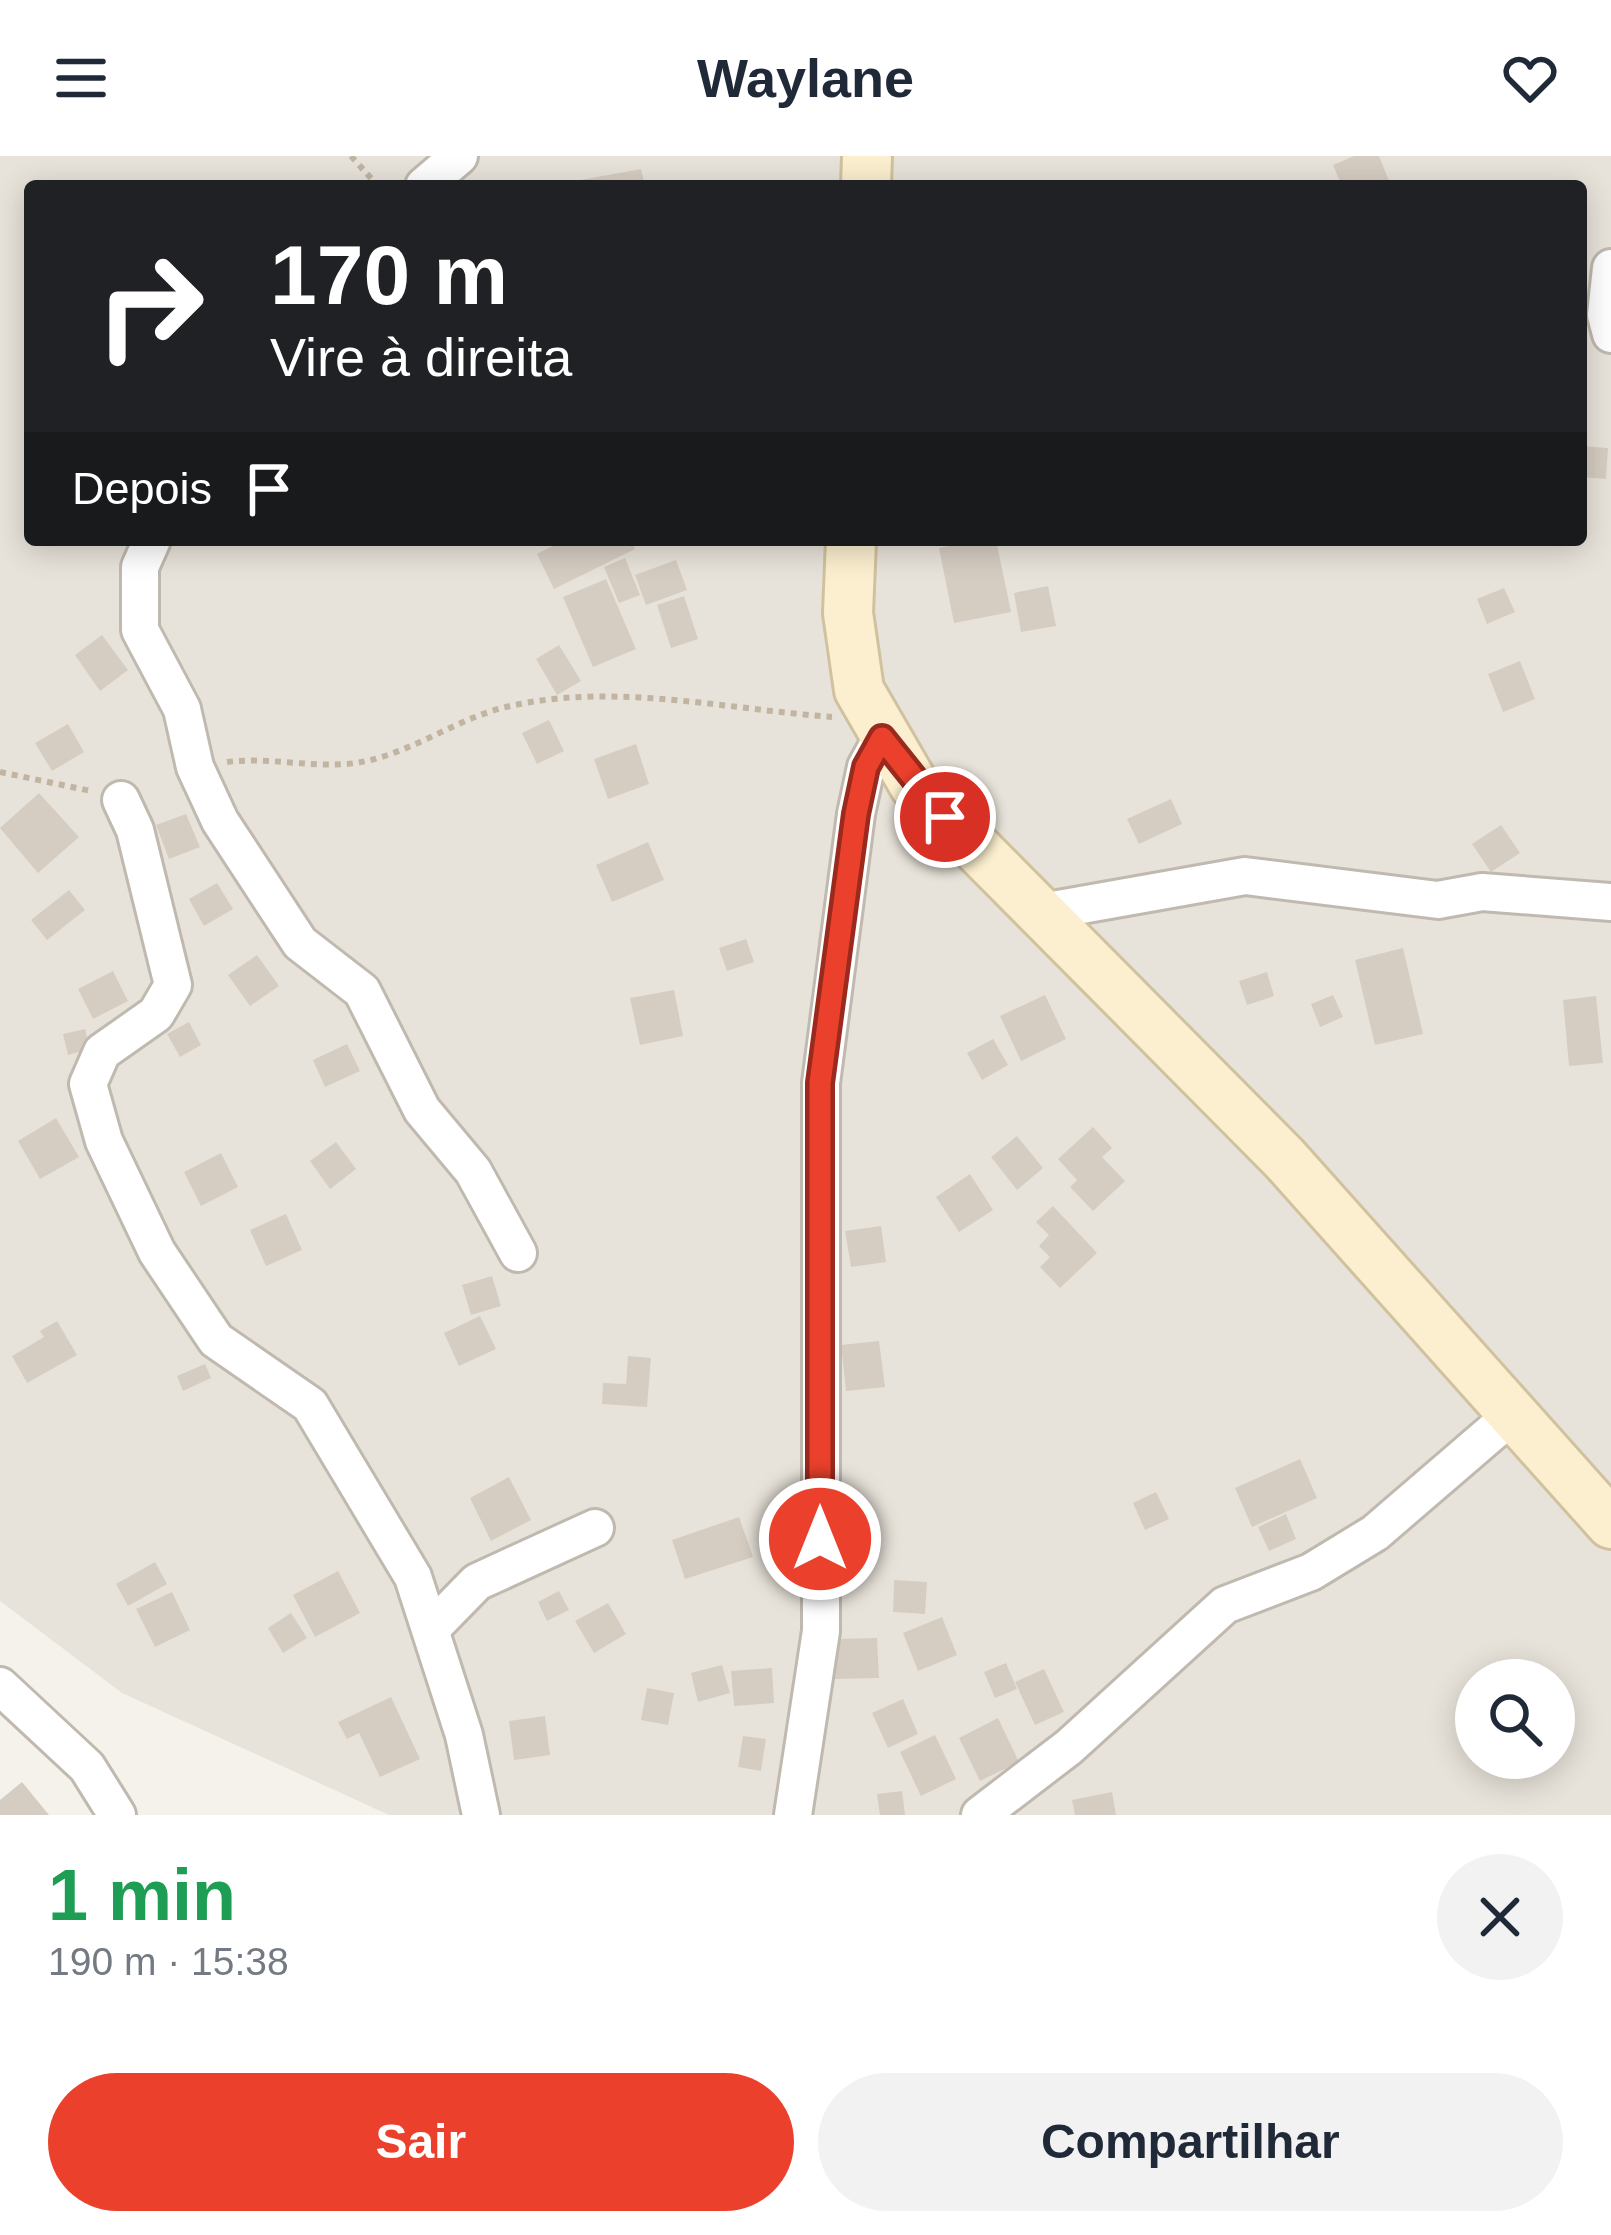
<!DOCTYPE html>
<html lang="pt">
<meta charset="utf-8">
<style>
:root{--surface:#fff;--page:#f2f2f3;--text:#1f2937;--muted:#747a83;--accent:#eb412c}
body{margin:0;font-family:Arial,sans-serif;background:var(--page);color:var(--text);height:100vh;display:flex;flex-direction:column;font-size:45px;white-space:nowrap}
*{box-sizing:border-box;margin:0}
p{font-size:39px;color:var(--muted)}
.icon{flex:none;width:66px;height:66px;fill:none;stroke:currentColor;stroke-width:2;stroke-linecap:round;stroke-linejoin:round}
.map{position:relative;height:1659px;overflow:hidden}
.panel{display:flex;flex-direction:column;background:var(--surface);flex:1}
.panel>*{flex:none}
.top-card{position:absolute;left:24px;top:24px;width:1563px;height:366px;border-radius:12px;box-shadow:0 6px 30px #0003;background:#202124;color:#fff;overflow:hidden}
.tools{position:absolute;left:1455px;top:1503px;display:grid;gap:24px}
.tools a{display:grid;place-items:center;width:120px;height:120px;border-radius:50%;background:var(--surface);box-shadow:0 6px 30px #0003;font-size:60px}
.pin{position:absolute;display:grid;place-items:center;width:102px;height:102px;color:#fff;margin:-51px;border:6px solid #fff;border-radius:50%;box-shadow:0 3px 12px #0007}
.me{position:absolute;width:132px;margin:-66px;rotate:0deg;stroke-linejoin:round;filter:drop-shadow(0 0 9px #0008)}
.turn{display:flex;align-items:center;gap:42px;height:252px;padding:0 48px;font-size:54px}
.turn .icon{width:156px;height:156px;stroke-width:2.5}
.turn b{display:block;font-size:84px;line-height:102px}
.then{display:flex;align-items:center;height:114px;padding:0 48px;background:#0003;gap:24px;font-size:45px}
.round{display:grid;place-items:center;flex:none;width:126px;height:126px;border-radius:63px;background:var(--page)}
.headline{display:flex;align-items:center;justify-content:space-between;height:204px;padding:0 48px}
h1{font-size:72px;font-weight:700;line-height:90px;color:#1e9e55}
.primary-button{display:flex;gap:24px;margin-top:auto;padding:24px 48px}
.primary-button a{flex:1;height:138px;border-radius:72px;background:var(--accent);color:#fff;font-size:48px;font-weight:700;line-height:138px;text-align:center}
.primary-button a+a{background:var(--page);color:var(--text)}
header{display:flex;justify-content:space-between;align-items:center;height:156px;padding:0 48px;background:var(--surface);font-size:54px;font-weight:700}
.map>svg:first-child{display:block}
</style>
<header><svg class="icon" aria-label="menu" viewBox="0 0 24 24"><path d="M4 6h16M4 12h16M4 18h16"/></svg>Waylane<svg class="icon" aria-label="heart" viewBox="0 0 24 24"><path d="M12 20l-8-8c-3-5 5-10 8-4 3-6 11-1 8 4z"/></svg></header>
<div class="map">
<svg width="1611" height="1659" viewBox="0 0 1611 1659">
<rect width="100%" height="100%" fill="#f5f2ec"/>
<path fill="#e8e3da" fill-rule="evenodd" d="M0,0H1611V1659H389L122,1537L0,1445ZM30,30H1581V384H30ZM1476,1524H1554V1602H1476Z"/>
<g fill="#d6cdc2">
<path d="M1354,0H1379L1391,30H1342L1333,9Z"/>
<path d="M641,13L645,30H582L581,24Z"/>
<path d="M1581,290L1608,292L1606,323L1581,321Z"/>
<path d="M564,384H631L635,393L554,433L537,398Z"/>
<path d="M978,384H996L1011,456L954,467L939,392Z"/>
<path d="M625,402L640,439L619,447L604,411Z"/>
<path d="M676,404L687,434L646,449L635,419Z"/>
<path d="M606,423L636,493L593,511L563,441Z"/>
<path d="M1048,430L1056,470L1021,476L1014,437Z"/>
<path d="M1504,432L1515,456L1487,468L1477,443Z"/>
<path d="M684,440L698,483L671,492L657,449Z"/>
<path d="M102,479L128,514L100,535L75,499Z"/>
<path d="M559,489L581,525L557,539L536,503Z"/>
<path d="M1520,505L1535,543L1503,556L1488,518Z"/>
<path d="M549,564L564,595L537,608L522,577Z"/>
<path d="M68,568L84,596L52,615L35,587Z"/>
<path d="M636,588L649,628L608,643L594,603Z"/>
<path d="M39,637L79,681L38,717L0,672Z"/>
<path d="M1171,643L1182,668L1139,688L1127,663Z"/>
<path d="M186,658L200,691L169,703L156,669Z"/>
<path d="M1501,669L1520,697L1491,716L1472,688Z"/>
<path d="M648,686L664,724L612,746L596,709Z"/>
<path d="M217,727L233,753L204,770L189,743Z"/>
<path d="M69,734L85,754L47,784L31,764Z"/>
<path d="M746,783L754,806L727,815L719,792Z"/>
<path d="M1403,792L1423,878L1375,889L1355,804Z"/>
<path d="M257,799L279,830L250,850L228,819Z"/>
<path d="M113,815L128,845L93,863L78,833Z"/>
<path d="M1267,816L1274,840L1247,849L1239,825Z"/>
<path d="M674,834L683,880L640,889L630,842Z"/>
<path d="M1045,839L1066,883L1021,905L1000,860Z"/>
<path d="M1333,839L1343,861L1320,871L1311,848Z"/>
<path d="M1596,840L1603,907L1569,910L1563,844Z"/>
<path d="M189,866L201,889L180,901L167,878Z"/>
<path d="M85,873L90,893L68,899L63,878Z"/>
<path d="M993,883L1008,909L982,924L967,897Z"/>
<path d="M347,888L360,915L325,931L313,904Z"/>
<path d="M56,962L79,1001L40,1023L18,985Z"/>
<path d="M1093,971L1112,992L1102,1001L1125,1025L1093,1055L1070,1031L1077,1024L1058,1003Z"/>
<path d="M1017,980L1043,1012L1017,1034L991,1001Z"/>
<path d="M336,986L356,1013L330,1033L310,1005Z"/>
<path d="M221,997L238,1031L201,1050L184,1016Z"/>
<path d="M970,1018L993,1054L959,1076L936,1041Z"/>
<path d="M1053,1050L1097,1097L1060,1132L1040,1111L1050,1101L1039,1090L1049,1079L1036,1066Z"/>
<path d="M286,1058L302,1094L266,1110L250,1074Z"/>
<path d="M881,1070L886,1106L851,1111L845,1075Z"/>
<path d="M492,1120L501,1150L471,1159L462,1129Z"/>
<path d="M480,1160L496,1193L459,1210L444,1177Z"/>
<path d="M57,1165L77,1199L27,1227L12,1200L44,1181L40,1175Z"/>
<path d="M879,1185L885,1231L846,1235L841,1189Z"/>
<path d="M628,1200L651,1202L647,1251L602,1248L603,1227L626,1228Z"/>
<path d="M205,1208L211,1222L183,1235L177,1220Z"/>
<path d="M1300,1303L1317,1342L1252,1371L1235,1332Z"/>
<path d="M509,1321L531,1364L491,1385L470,1342Z"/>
<path d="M1156,1336L1169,1363L1145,1374L1133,1347Z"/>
<path d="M1286,1358L1296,1383L1269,1395L1258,1371Z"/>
<path d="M739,1361L753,1401L685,1423L672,1384Z"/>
<path d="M155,1406L167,1428L128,1450L116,1428Z"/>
<path d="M338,1415L360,1457L315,1481L293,1439Z"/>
<path d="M894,1424L927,1426L925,1458L893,1456Z"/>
<path d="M559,1435L569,1454L547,1465L538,1446Z"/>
<path d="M172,1436L190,1474L155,1491L136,1453Z"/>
<path d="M608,1447L626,1478L594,1497L575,1465Z"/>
<path d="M291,1457L307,1482L283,1497L268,1472Z"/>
<path d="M942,1461L957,1499L918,1515L903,1477Z"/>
<path d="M877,1482L879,1522L835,1523L834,1483Z"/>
<path d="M1006,1507L1017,1533L995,1542L984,1516Z"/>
<path d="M722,1509L730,1537L698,1546L691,1517Z"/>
<path d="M772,1512L774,1547L734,1550L731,1515Z"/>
<path d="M1044,1513L1064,1556L1035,1569L1015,1526Z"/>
<path d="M647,1532L674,1537L668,1569L641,1564Z"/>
<path d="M391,1541L420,1603L380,1621L359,1577L347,1583L338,1566Z"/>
<path d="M903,1543L918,1578L888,1592L872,1557Z"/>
<path d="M545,1560L550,1599L514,1604L509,1565Z"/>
<path d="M998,1562L1019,1606L980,1625L959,1582Z"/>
<path d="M935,1579L956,1623L921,1640L900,1596Z"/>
<path d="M743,1580L766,1583L761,1615L738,1611Z"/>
<path d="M22,1626L49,1659H0V1644Z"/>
<path d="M902,1635L905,1659H880L877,1638Z"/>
<path d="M1112,1636L1116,1659H1075L1072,1644Z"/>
</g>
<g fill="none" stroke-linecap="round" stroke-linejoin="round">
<g stroke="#c0b9af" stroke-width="42">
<g id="street">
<path d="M424,30L459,0"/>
<path d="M1611,112L1606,159L1611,178"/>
<path d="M152,384L140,411V474L182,553L195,611L220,665L300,787L362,835L422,954L473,1015L518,1097"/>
<path d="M121,644L135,674L173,829L156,858L102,896L88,928L104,985L157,1096L216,1184L310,1249L413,1421L464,1579L481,1659"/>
<path d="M1036,757L1245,720L1438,744L1482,736L1611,746"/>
<path d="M431,1473L477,1426L595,1372"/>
<path d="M0,1530L87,1611L117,1659"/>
<path d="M793,1659L821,1475V927L856,658L866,611L882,582"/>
<path d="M980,1659L1069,1591L1225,1449L1311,1416L1375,1377L1511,1260"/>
</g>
</g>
<g stroke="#d1c29f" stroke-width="54">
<g id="secondary">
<path d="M866,30L867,0"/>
<path d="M851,384L848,457L859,534L914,629L1284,1002L1611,1368"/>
</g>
</g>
<g stroke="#c1b4a1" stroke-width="6" stroke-dasharray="6 6" stroke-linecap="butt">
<path d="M351,0L378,30"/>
<path d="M227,606C268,601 307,611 347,608C403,603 449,566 502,552C608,525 725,553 832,561"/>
<path d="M0,616L91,635"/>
</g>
<use href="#street" stroke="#fff" stroke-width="36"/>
<use href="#secondary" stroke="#fbefcf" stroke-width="48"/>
</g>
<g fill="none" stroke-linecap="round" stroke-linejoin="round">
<g stroke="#992a1d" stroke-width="30">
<path id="route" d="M820,1383V927L856,658L866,611L882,582L945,661"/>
</g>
<use href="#route" stroke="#eb412c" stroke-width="21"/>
</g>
</svg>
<div class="tools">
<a><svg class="icon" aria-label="search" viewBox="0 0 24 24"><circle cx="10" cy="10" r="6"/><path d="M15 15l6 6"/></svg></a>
</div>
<div class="pin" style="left:945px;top:661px;background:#d93025"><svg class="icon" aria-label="arrive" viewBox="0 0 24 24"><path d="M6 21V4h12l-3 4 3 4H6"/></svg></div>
<svg class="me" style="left:820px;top:1383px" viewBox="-20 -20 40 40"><circle r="17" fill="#eb412c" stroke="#fff" stroke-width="3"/><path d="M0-11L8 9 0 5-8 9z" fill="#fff"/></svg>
<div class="top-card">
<div class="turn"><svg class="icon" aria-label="right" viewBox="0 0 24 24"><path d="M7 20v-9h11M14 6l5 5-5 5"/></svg><div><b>170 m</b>Vire à direita</div></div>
<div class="then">Depois<svg class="icon" aria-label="arrive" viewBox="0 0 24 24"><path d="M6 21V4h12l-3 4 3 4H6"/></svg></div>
</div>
</div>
<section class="panel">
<div class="headline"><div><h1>1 min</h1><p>190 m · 15:38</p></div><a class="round"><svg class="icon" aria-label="close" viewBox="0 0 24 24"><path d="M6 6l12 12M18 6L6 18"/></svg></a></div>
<div class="primary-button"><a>Sair</a><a>Compartilhar</a></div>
</section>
